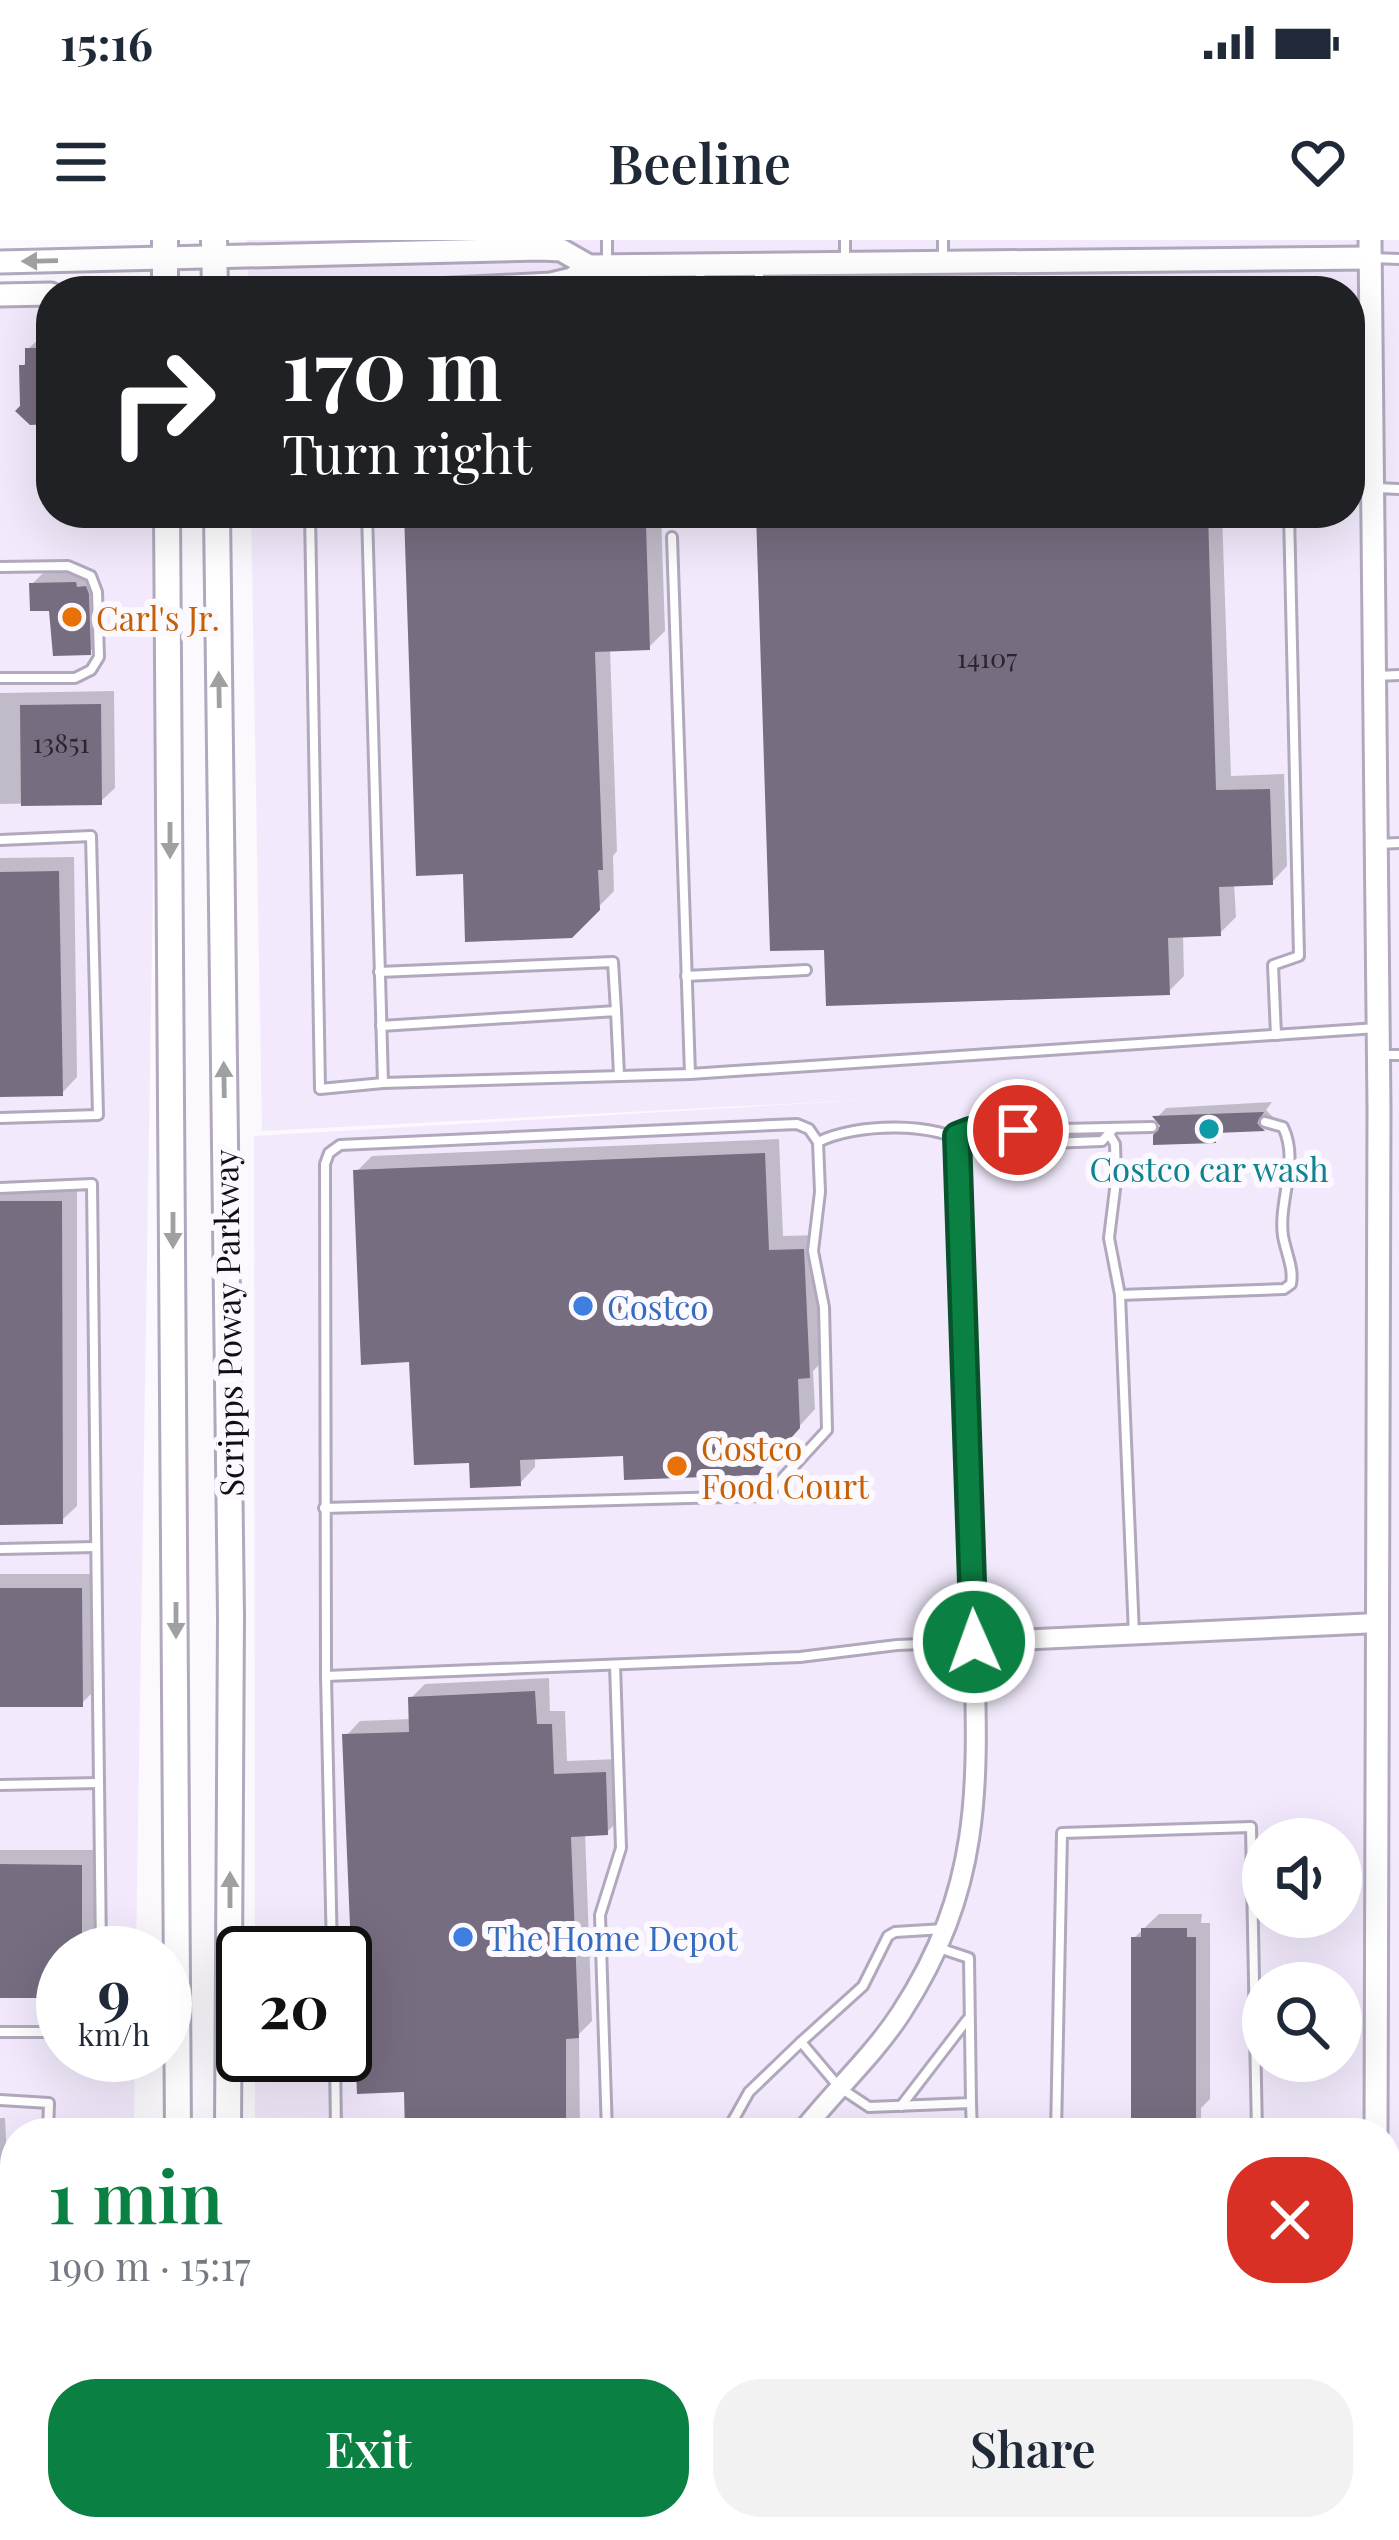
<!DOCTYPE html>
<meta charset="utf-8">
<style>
:root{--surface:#fff;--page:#f2f2f3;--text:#1f2937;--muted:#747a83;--accent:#0b8043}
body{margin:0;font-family:"Playfair Display",serif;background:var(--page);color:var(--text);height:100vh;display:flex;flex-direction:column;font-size:45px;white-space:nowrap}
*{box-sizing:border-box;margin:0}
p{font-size:39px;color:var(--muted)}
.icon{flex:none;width:66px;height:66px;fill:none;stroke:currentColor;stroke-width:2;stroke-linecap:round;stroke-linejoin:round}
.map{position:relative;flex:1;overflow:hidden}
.panel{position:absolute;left:0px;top:1878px;width:1401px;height:423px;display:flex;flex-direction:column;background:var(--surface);border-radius:48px 48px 0 0;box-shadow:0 12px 48px #0002}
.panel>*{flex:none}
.banner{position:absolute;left:36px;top:36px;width:1329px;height:252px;border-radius:48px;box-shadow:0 12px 48px #0002;background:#202124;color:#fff;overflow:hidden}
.controls{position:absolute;left:1242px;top:1578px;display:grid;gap:24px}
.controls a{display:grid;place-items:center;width:120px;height:120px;border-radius:50%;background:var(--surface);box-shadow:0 12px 48px #0002;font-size:60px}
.speed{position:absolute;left:36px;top:1686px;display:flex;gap:24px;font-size:60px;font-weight:700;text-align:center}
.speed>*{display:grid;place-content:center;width:156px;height:156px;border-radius:50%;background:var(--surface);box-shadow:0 12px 48px #0002;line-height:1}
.speed small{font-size:30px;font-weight:400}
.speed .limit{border:6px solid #111;border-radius:18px;background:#fff;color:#111}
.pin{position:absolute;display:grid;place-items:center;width:102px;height:102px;color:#fff;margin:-51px;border:6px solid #fff;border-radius:50%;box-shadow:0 3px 12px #0007}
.me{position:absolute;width:132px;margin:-66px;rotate:358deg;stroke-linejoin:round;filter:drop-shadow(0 0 9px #0008)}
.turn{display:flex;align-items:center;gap:42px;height:252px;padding:0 48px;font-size:54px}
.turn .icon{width:156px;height:156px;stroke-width:2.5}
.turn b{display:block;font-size:84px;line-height:102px}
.round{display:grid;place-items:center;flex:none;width:126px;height:126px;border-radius:48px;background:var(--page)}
.summary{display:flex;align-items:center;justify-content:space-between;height:204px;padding:0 48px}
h1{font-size:72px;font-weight:600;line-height:90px;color:var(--accent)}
.button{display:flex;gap:24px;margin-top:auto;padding:24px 48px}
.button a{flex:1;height:138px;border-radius:48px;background:var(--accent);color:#fff;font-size:48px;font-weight:600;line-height:138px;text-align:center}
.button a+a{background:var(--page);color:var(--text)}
.status{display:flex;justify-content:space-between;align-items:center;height:84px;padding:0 60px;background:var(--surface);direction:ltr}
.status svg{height:33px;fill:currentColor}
header{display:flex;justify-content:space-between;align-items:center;height:156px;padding:0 48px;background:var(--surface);font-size:54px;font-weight:600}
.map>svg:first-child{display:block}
</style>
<div class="status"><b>15:16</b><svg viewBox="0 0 49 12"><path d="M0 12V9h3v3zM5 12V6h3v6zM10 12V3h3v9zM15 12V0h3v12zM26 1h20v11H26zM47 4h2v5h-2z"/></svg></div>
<header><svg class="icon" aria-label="menu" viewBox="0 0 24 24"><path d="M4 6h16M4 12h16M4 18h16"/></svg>Beeline<svg class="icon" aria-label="heart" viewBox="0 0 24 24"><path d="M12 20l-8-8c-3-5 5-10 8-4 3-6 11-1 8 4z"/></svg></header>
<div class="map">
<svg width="1399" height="2300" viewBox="0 0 1399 2300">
<rect width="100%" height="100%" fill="#fbf9fd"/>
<g fill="#f2eafc" fill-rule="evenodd">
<path d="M247,0H1399V2300H259L260,2286H1386V1893H255V1815H345V1713H255L254,896L881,859L262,891L251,273H1350V51H248ZM1263,1599H1341V1677H1263ZM1263,1743H1341V1821H1263Z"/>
<path d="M0,65H51V273H154L156,456L136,1713H63V1815H135L134,1893H15V2286H129V2300H0Z"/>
</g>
<g fill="#0003">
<path d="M40,98H51V181L23,167L22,127L28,120V109Z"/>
<path d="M407,273H661L665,391L649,407L610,408L617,611L613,616L614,651L571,695L466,631Z"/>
<path d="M704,273H1222L1231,536L1284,534L1287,626L1272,642L1234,643L1236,677L1220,693L1183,694L1184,736L1168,752L827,706L760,280L704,282Z"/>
<path d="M44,332H87V336H97L101,400L89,412L32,344Z"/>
<path d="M114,451L115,548L100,562L0,564V453Z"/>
<path d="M74,617L77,837L62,853L0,854V618Z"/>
<path d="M1272,862L1266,870L1274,878L1264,888L1225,889L1215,900L1164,885L1156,879L1166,868Z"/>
<path d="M779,899L783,996L819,995L824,1120L813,1131L815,1169L773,1215L626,1213L535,1217V1227L520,1243L472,1220L412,1119L356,932L372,916Z"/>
<path d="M77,946V1266L61,1281L0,1282V948Z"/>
<path d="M0,1334H97V1448L81,1464H0Z"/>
<path d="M549,1438L550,1471H565L567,1521L619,1519L621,1578L607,1592L585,1593L592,1781L579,1794L580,1893H408L407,1849L346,1496L360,1481L412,1479L411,1458L425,1444Z"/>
<path d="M0,1610H97L96,1713H63V1755H0Z"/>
<path d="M1159,1674H1202L1201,1683H1210V1859L1201,1868V1893H1142L1134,1698Z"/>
<path d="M0,1878H5L9,1958L0,1967Z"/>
<path d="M960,1890V1893H908L910,1892Z"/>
<path d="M0,2217H15V2286H87V2300H0Z"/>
<rect x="495" y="2286" width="102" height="14"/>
<path d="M671,2286H715V2300H655Z"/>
<rect x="998" y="2286" width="86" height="14"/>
<path d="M1123,2286H1297L1295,2300H1123Z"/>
<path d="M830,2294H870V2300H823Z"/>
</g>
<g fill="#766d80">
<path d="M25,108H51V184L30,185L15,171L20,166L19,125H25Z"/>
<path d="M404,273H591V288L646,286L650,410L595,412L603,630H598L600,670L572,698L465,702L463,634L416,636Z"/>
<path d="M756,273H1208L1216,550L1270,549L1273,645L1219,647L1221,696L1168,698L1170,755L826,766L824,710L770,711Z"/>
<path d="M76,342L77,347L86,346L89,354L91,415L53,416L49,371H30L29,343Z"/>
<path d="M101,464L102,565L21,566L20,465Z"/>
<path d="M59,631L63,856L0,857V632Z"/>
<path d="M1264,872L1257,883L1265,891L1216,893V903L1153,905V895L1160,886L1152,876Z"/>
<path d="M765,913L769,1010L804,1009L810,1138L798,1139L800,1188L758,1235L624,1240L623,1216L520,1220L521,1246L470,1248L469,1223L414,1225L409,1122L361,1125L353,930Z"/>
<path d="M0,961H62L63,1284L0,1285Z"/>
<path d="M0,1348H82L83,1467H0Z"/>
<path d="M535,1451L537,1484H552L554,1534L606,1532L608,1595L571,1597L579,1798L566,1799V1893H405L404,1852L357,1854L342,1494L409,1492L408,1457Z"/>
<path d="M0,1624L82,1625V1713H63V1758H0Z"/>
<path d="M1141,1688H1187V1697H1196V1878H1186L1187,1893H1139V1878H1131V1697H1141Z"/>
<rect x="0" y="2231" width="15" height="69"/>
</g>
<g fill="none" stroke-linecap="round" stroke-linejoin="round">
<g stroke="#b1a8bd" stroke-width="14">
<g id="service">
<path d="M607,0V25"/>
<path d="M845,0V22"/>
<path d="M943,0V21"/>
<path d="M1372,18L1399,19"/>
<path d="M700,27L701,51"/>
<path d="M759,29V51"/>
<path d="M1377,248L1399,249"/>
<path d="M310,273L320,849L383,843L690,834"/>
<path d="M367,273L383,843"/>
<path d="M672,297L690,834L1377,788"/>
<path d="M0,327L68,326L91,336L97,352L99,417L91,430L75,438H0"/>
<path d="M1376,436L1399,435"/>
<path d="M0,600L91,596L98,875L0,878"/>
<path d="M1377,604L1399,603"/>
<path d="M379,732L613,722L616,771"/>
<path d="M686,736L806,730"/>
<path d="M381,786L616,771L619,835"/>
<path d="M1276,795L1273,725L1299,716L1289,273"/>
<path d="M1380,815H1399"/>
<path d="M1109,894L1115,904L1116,941L1109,998L1120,1055L1134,1395"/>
<path d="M958,895L971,891L1152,887"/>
<path d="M818,902C855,883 938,881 970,906L1102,901L1114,888"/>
<path d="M0,948L92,944L101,1713"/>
<path d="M1120,1055L1284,1049L1291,1044C1294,1028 1286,1013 1283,996C1278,960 1300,922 1283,887L1265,882"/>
<path d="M324,1268L761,1256L770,1252L827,1190L824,1067L813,1011L820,952L818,902L809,889L797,884L340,905L329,913L325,924L326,1436L800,1417L897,1405L974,1402L957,896"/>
<path d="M0,1309L96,1307"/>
<path d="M326,1436L332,1713"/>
<path d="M0,1545L99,1543"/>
<path d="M0,1792H63"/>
<path d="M801,1802L863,1746L888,1696L895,1692L944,1689"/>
<path d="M335,1815L336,1893"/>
<path d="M0,1860L49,1863L48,1893"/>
<path d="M971,1863L972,1893"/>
<path d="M901,1866L967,1780"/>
<path d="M607,1893L600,1675L621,1608L615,1425"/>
<path d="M726,1893L749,1852L801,1802L839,1847L869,1867L971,1863L969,1718L939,1708"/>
<path d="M1056,1893L1062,1593L1251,1587L1257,1893"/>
<path d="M0,2019L15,2017"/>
<path d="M0,2199H15"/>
<path d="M83,2286V2300"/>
<path d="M456,2286L457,2300"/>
<path d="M618,2286V2300"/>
<path d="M956,2286V2300"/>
<path d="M1089,2286V2300"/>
<path d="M896,2289V2300"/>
<path d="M1296,2300L1297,2286"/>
</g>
</g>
<g stroke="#b1a8bd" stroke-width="24">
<g id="tertiary">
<path d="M801,1893C833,1852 873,1816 901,1773C983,1647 978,1545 974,1402L1378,1383"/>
<path d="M0,2109H15"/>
<path d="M763,2286V2300"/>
</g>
</g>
<g stroke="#b1a8bd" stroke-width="27">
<g id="secondary">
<path d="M1370,0L1379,869L1376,1893"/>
<path d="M0,22L542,9L561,10L589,26L1370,18"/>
<path d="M414,51L551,44L572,39L589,26"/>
<path d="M0,55L51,54"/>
<path d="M1373,2300L1374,2286"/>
</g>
</g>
<g stroke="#b1a8bd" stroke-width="30">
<g id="primary">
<path d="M165,0V51"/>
<path d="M214,0L215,51"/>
<path d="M167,273L178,1893"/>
<path d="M217,273L231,1376L228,1893"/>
<path d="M179,2286V2300"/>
<path d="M229,2286V2300"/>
</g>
</g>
<use href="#service" stroke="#fff" stroke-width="8"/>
<use href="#tertiary" stroke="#fff" stroke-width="18"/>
<use href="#secondary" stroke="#fff" stroke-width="21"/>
<use href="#primary" stroke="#fff" stroke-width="24"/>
</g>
<defs><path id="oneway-solid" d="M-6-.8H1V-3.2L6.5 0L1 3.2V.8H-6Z" transform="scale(3)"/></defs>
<g fill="#a09fa1">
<use href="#oneway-solid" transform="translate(40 21) rotate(179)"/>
<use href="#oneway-solid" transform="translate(219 450) rotate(-91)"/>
<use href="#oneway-solid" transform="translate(170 600) rotate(90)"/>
<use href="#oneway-solid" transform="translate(224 840) rotate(-91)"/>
<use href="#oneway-solid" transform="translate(173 990) rotate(90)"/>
<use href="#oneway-solid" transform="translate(176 1380) rotate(90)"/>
<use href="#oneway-solid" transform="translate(230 1650) rotate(-90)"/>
</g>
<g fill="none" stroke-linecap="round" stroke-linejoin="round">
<g stroke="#07532c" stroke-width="30">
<path id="route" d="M974,1402L957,896L970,891L1018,890"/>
</g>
<use href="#route" stroke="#0b8043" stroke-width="21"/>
</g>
<g fill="#e8710a" stroke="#fbf9fd" stroke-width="4.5">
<circle cx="72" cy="377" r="12"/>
<circle cx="677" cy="1226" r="12"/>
</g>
<circle fill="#0f9aa8" stroke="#fbf9fd" stroke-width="4.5" cx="1209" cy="889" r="12"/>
<g fill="#3f7fe0" stroke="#fbf9fd" stroke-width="4.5">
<circle cx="583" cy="1066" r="12"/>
<circle cx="463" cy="1697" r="12"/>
</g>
<g text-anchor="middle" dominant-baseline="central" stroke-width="12" stroke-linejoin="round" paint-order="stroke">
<g font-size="27" fill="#2a2630">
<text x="987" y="417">14107</text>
<text x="61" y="502">13851</text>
</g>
<g font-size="33" fill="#c56008" stroke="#fbf9fd" text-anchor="start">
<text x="96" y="377">Carl's Jr.</text>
<text x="701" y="1207">Costco<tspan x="701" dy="38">Food Court</tspan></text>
</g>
<g font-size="33" fill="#0d838f" stroke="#fbf9fd">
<text x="1209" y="928">Costco car wash</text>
</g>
<g font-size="33" fill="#366cbe" stroke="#fbf9fd" text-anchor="start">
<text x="607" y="1066">Costco</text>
<text x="487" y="1697">The Home Depot</text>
</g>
<g font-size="33" fill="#110e15" stroke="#fbf9fd">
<text transform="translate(227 1083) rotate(-91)">Scripps Poway Parkway</text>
</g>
</g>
</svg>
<div class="controls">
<a><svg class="icon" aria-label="sound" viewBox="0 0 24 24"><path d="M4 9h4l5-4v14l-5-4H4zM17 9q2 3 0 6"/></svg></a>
<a><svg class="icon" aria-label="search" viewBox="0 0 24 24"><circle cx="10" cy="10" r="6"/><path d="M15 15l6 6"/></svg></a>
</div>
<div class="speed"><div>9<small>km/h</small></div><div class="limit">20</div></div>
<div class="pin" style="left:1018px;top:890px;background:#d93025"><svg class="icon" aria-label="arrive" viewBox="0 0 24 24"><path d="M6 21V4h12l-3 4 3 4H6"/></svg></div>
<svg class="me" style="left:974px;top:1402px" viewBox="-20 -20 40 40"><circle r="17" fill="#0b8043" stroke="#fff" stroke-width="3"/><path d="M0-11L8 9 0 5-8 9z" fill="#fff"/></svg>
<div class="banner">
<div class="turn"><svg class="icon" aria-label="right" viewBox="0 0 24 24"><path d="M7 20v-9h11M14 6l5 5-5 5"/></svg><div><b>170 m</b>Turn right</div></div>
</div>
<section class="panel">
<div class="summary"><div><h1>1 min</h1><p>190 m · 15:17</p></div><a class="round" style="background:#d93025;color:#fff"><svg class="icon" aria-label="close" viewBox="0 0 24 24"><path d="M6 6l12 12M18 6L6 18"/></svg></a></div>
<div class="button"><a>Exit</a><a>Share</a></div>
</section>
</div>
